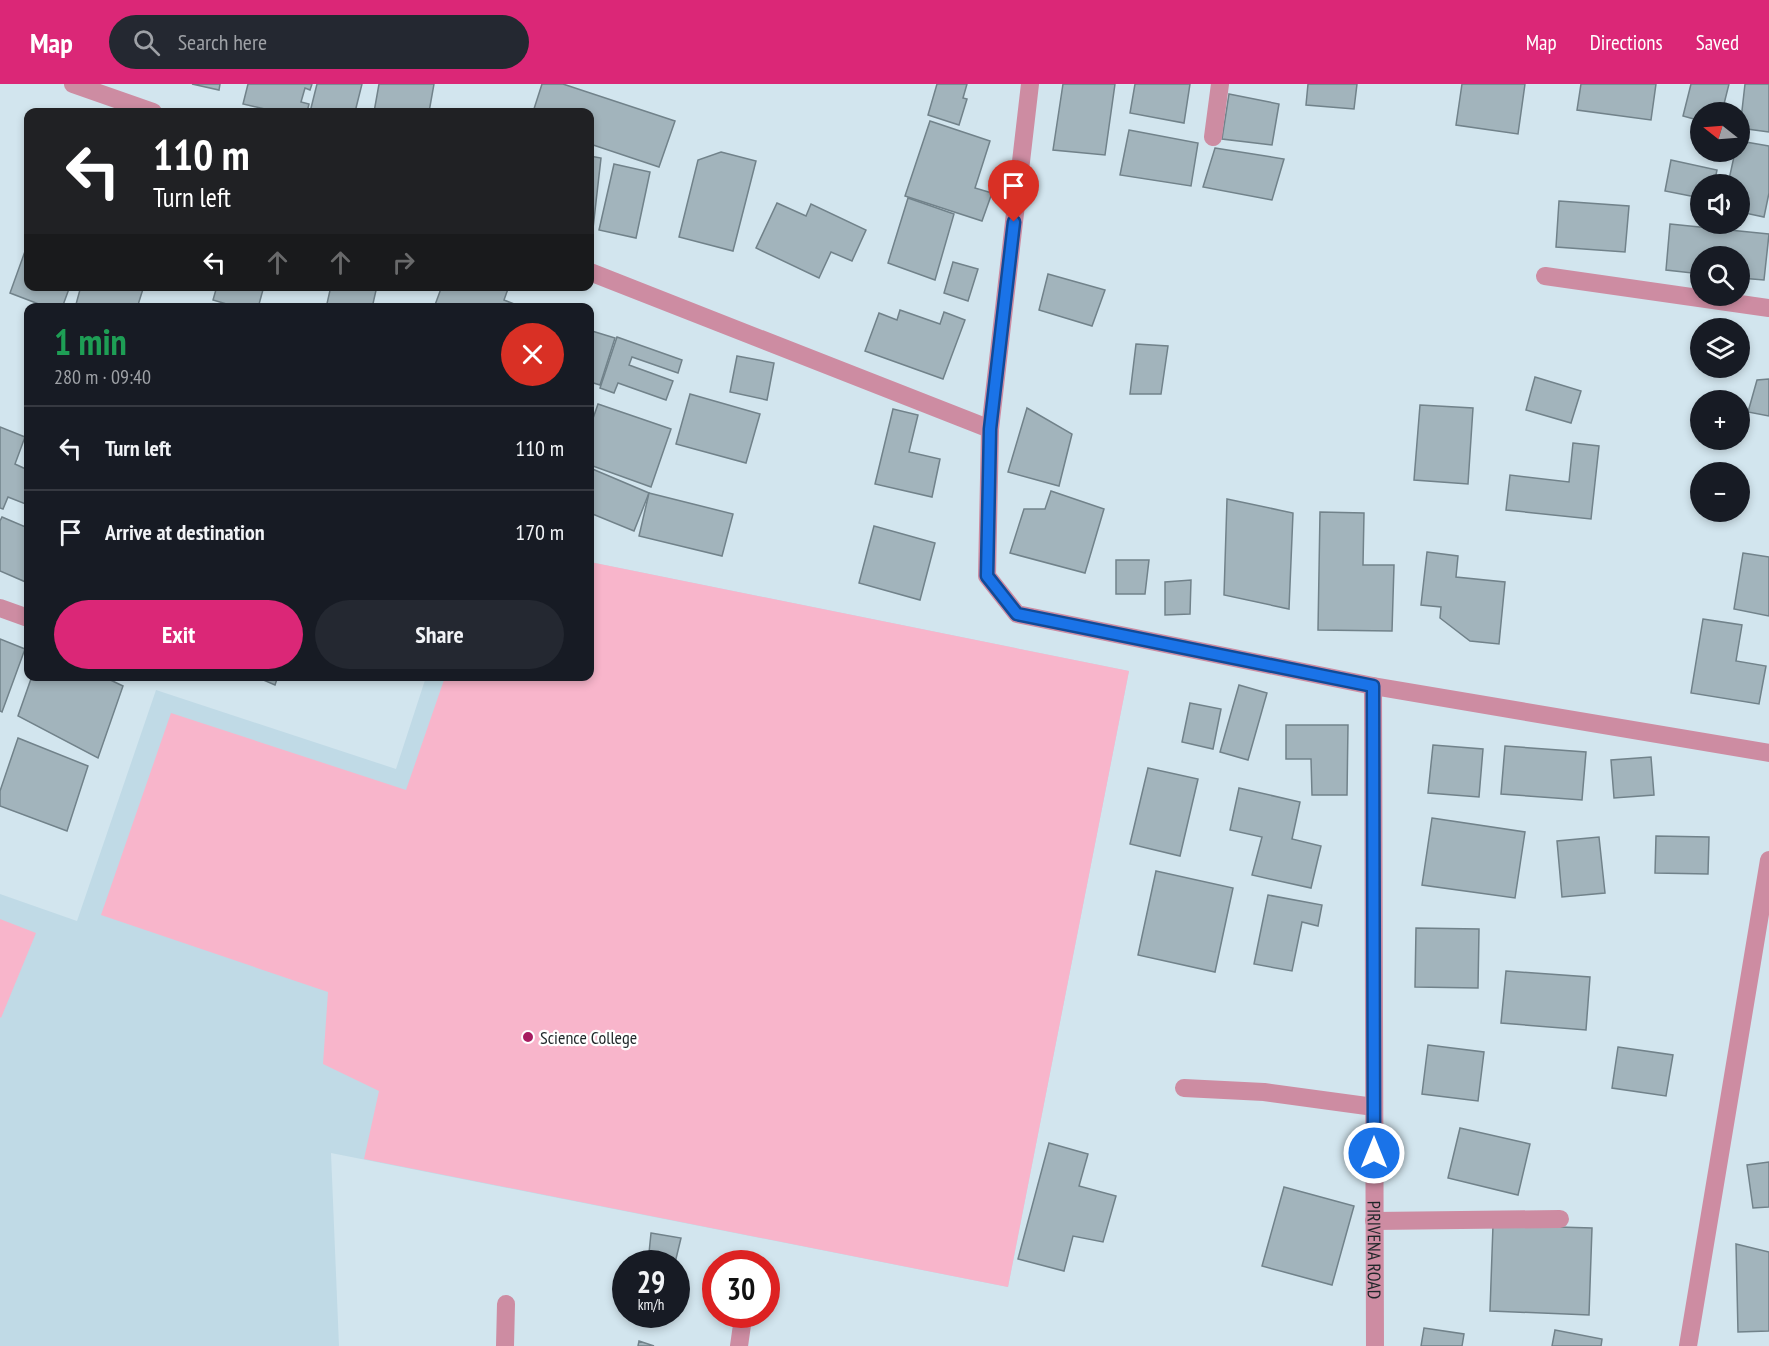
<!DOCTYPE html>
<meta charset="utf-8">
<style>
:root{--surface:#171b24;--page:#242831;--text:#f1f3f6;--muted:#9ea1a6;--line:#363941;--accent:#db2777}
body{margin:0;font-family:"PT Sans Narrow",sans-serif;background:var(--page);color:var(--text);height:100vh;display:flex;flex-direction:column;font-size:22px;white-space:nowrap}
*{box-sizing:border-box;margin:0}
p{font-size:20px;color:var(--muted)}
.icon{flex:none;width:33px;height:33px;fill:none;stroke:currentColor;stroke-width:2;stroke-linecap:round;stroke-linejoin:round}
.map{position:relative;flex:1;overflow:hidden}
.side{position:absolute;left:24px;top:219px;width:570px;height:378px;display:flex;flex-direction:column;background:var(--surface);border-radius:12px;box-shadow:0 3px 9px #0003}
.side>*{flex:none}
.top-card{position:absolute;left:24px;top:24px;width:570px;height:183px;border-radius:12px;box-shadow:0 3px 9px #0003;background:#202124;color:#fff;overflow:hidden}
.needle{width:39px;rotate:287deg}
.buttons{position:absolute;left:1690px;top:18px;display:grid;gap:12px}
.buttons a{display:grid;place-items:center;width:60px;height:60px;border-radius:50%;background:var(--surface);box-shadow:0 3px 9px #0003;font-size:30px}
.speed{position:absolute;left:612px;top:1166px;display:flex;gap:12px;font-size:30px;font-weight:700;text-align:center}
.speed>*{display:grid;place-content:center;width:78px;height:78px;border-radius:50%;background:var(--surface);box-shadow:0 3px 9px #0003;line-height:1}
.speed small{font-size:15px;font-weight:400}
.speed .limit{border:9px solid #d22;background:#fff;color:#111}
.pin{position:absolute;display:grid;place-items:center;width:51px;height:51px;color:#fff;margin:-62px -26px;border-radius:50% 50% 50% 0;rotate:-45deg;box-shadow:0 0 6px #0007}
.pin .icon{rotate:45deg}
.me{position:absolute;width:66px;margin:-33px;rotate:0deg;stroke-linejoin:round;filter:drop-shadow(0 0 4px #0008)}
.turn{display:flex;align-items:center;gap:21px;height:126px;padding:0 30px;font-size:27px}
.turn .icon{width:78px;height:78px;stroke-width:2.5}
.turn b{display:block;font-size:42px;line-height:51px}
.lanes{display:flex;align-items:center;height:57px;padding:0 30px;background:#0003;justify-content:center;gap:30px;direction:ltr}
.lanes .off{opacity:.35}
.round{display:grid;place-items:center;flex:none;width:63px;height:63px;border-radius:32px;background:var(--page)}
.head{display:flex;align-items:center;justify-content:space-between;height:102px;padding:0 30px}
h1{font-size:36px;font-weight:700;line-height:45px;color:#1e9e55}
.cta{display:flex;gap:12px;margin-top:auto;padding:12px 30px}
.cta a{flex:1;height:69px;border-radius:36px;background:var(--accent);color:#fff;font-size:24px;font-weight:700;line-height:69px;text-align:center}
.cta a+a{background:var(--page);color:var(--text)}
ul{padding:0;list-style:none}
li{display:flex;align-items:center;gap:18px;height:84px;padding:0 30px;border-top:2px solid var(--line)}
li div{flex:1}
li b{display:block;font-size:22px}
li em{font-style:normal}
header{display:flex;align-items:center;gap:36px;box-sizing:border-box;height:84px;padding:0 30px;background:var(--accent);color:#fff}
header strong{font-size:28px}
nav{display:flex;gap:33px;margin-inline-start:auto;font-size:21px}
.search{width:420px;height:54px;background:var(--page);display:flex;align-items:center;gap:15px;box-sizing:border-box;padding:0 21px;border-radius:33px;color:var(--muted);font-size:22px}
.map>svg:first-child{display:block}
</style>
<header>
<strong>Map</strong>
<div class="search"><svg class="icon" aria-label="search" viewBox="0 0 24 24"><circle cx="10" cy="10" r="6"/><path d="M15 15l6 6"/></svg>Search here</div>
<nav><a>Map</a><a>Directions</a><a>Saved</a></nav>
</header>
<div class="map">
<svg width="1769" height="1262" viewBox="0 0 1769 1262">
<rect width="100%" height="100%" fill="#d2e5ee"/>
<path fill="#c0dae6" d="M590,478L1129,587L1008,1203L331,1069L339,1262H0V810L77,837L156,606L396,685L426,593L590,592Z"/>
<g fill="#f8b5cb">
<path d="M590,478L1129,587L1008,1203L364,1075L379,1007L323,980L328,908L101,831L171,629L406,706L445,593L590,592Z"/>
<path d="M0,835L36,849L1,934L0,933Z"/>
</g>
<g fill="#a2b4bc" stroke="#71828a" stroke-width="1.5">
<path d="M192,0H220L219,6Z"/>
<path d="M248,0H312L310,6L305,4L301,18L309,20L307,28H278L243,20Z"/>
<path d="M317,0H362L355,28H310Z"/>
<path d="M379,0H434L429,28H374Z"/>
<path d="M542,0H563L675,37L659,83L590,60V28H533Z"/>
<path d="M937,0H967L963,14L967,15L959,41L928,31Z"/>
<path d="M1063,0H1115L1105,71L1053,66Z"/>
<path d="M1135,0H1190L1184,39L1130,29Z"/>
<path d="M1308,0H1357L1354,25L1306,21Z"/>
<path d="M1462,0H1525L1518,50L1456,41Z"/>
<path d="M1581,0H1656L1651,36L1577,26Z"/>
<path d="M1691,0H1729L1722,28H1701V37L1683,32Z"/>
<path d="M1745,0H1769V48L1740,44Z"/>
<path d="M1229,10L1279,20L1272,61L1222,55Z"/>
<path d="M930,37L990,57L975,104L992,109L982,137L905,112Z"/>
<path d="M1129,46L1198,59L1191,102L1120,91Z"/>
<path d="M1740,57L1769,62V109L1764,133L1740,128V100H1728L1735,68H1740Z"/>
<path d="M1215,64L1284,75L1272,116L1203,103Z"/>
<path d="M721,68L756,77L733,167L679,153L698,76Z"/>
<path d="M590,72L601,74L592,153H590Z"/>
<path d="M1671,76L1717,86L1714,100H1701V114L1665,107Z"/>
<path d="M614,80L650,88L636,154L599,146Z"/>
<path d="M908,114L954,130L935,196L888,179Z"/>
<path d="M1559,117L1629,122L1625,168L1556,163Z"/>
<path d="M777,119L806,132L811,120L866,146L852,177L831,168L819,194L756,164Z"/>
<path d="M1670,140L1769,150L1764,196L1740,194V172H1701V190L1666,186Z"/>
<path d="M28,159V202H70L62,224H49L10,209Z"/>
<path d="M953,178L978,185L968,217L944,209Z"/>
<path d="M1048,190L1105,206L1092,242L1039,226Z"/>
<path d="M81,202H134L143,205L137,224H75Z"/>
<path d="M217,202H264L258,224H240L213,216Z"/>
<path d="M331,202H377L372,224H326Z"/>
<path d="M442,202H509L504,216L522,223L441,224L435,221Z"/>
<path d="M900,226L940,240L944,228L965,236L943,295L865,267L879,229L897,236Z"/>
<path d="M592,247L615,254L600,301L590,298V255Z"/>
<path d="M617,253L682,276L678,289L632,273L629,281L673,297L666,316L618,299L614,309L600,304Z"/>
<path d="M1136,260L1168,262L1161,310H1130Z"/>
<path d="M737,272L774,279L767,316L730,308Z"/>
<path d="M1535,293L1581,307L1571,339L1526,326Z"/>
<path d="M1769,295V332L1748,328L1757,296Z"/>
<path d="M690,310L760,330L746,379L676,360Z"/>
<path d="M598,320L671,345L651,403L590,381V343Z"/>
<path d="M1420,321L1473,324L1468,400L1414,396Z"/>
<path d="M1027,324L1072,350L1059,402L1008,388Z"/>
<path d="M893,325L918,331L909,368L940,375L932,413L875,400Z"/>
<path d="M0,343L25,353L15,380L28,386V421L8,413L3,425L0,424Z"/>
<path d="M1573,359L1599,362L1591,435L1506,426L1510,391L1569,398Z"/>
<path d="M590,384L649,409L634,447L590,429Z"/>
<path d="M1051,407L1104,425L1085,489L1010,469L1024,425H1045Z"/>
<path d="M649,409L733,430L722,472L639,452Z"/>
<path d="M1227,415L1293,429L1289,525L1224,511Z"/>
<path d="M1320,428L1364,429L1363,481H1394L1392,547L1318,546Z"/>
<path d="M2,433L28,444V499L0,487V437Z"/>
<path d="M874,442L935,459L920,516L859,499Z"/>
<path d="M1427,468L1458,472L1456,493L1505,498L1499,560L1470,557L1440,534L1441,523L1421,521Z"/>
<path d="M1743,469L1769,473V532L1734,525Z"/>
<path d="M1116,476H1149L1145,510H1116Z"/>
<path d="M1191,496L1190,530L1165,531V498Z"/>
<path d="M1703,535L1742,541L1736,577L1766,582L1759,620L1691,609Z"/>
<path d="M0,555L25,565L2,628L0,627Z"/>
<path d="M32,592H102L123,602L98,674L18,632Z"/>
<path d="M254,592H278L275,601Z"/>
<path d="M1239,601L1267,609L1248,676L1220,668Z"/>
<path d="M1190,619L1221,625L1213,665L1182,658Z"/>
<path d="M1286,641H1348L1347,711H1312L1311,675H1286Z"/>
<path d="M18,654L88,682L67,747L0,722V707Z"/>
<path d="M1433,661L1483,665L1479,713L1428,709Z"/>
<path d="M1505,662L1586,668L1582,716L1501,710Z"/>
<path d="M1651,673L1654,711L1614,714L1611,676Z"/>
<path d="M1148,684L1198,695L1180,772L1130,760Z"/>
<path d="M1239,704L1300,718L1292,755L1321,762L1311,804L1252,791L1262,753L1230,746Z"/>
<path d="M1432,734L1525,748L1515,814L1422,801Z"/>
<path d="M1656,752L1709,753L1708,790L1655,789Z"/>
<path d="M1599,753L1605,809L1562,813L1557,757Z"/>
<path d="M1156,787L1233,804L1215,888L1138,871Z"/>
<path d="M1268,811L1322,821L1318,842L1302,838L1292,887L1254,880Z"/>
<path d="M1416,844L1479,845L1478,904L1415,903Z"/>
<path d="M1506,887L1590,893L1586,946L1501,939Z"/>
<path d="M1428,961L1484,968L1478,1017L1422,1010Z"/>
<path d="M1618,963L1673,971L1666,1012L1612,1004Z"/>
<path d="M1460,1044L1530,1060L1518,1111L1448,1094Z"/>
<path d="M1049,1059L1088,1070L1079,1102L1116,1112L1103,1158L1073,1152L1064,1187L1018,1175Z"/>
<path d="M1769,1078V1123L1753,1124L1747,1081Z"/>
<path d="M1284,1103L1354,1122L1332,1201L1262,1182Z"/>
<path d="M1493,1141L1592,1144L1589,1231L1490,1227Z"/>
<path d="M651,1149L681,1154L675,1179H648Z"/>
<path d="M1736,1160L1769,1168V1247L1738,1248Z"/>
<path d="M1424,1244L1464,1250L1462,1262H1421Z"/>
<path d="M1555,1246L1602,1255L1601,1262H1552Z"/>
<path d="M639,1257L654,1262H638Z"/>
</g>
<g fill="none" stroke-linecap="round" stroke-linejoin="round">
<g stroke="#cd8ca2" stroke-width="18">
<path d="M73,0L153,28"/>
<path d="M1030,0L990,345L987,492L1017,530L1373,602L1769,669"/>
<path d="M1213,53L1220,0"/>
<path d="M590,188L990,345"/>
<path d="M1545,192L1769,224"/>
<path d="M0,524L28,534"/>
<path id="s1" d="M1373,602L1375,1262"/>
<path d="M1184,1004L1264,1008L1374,1023"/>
<path d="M1374,1137L1560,1135"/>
<path d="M505,1262L506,1220"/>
<path d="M739,1262L743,1234"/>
<path d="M1688,1262L1769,776"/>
</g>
</g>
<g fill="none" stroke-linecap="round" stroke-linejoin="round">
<g stroke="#114b97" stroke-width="15">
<path id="route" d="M1014,138L990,345L987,492L1017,530L1373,602L1374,1069"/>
</g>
<use href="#route" stroke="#1a73e8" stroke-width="10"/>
</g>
<circle fill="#a71c60" stroke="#fff" stroke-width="2" cx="528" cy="953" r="6"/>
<g text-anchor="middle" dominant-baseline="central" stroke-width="4.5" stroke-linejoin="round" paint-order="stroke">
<g font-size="18" fill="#1f2629" stroke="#fff" text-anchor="start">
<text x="540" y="953">Science College</text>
</g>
<g font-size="18" fill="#1f2629" stroke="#fff">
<text stroke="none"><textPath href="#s1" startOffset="564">PIRIVENA ROAD</textPath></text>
</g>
</g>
</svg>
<div class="buttons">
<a><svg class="needle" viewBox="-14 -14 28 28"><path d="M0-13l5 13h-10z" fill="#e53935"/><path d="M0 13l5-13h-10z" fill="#9ea1a6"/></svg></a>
<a><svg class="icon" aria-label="sound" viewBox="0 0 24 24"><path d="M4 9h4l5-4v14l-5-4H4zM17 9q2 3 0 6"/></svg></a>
<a><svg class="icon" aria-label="search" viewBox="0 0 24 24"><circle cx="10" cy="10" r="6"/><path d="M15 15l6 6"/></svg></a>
<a><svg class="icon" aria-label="layers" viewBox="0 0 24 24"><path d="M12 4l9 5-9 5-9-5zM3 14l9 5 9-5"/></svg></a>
<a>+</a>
<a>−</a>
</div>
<div class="speed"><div>29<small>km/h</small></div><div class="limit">30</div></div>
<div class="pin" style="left:1014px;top:138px;background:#d93025"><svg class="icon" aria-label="arrive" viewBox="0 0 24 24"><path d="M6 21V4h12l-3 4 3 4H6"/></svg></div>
<svg class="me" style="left:1374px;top:1069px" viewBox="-20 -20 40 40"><circle r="17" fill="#1a73e8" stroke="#fff" stroke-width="3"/><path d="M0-11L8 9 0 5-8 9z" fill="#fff"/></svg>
<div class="top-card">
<div class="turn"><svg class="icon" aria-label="left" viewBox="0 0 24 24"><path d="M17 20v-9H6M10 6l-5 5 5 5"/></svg><div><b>110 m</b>Turn left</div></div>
<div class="lanes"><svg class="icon" aria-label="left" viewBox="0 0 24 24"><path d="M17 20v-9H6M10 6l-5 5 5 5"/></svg><svg class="icon off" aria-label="ahead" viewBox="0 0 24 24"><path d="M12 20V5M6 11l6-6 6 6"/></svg><svg class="icon off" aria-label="ahead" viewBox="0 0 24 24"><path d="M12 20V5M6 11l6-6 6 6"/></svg><svg class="icon off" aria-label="right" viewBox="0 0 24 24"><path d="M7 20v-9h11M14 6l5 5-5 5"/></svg></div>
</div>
<section class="side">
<div class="head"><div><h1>1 min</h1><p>280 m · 09:40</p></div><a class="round" style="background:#d93025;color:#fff"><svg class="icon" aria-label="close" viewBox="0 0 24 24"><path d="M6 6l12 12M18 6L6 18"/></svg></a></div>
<ul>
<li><svg class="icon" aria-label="left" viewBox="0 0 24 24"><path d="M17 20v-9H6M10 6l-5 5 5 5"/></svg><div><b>Turn left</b></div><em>110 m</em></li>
<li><svg class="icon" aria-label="arrive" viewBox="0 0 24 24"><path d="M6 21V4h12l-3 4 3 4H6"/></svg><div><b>Arrive at destination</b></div><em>170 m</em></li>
</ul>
<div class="cta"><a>Exit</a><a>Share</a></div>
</section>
</div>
